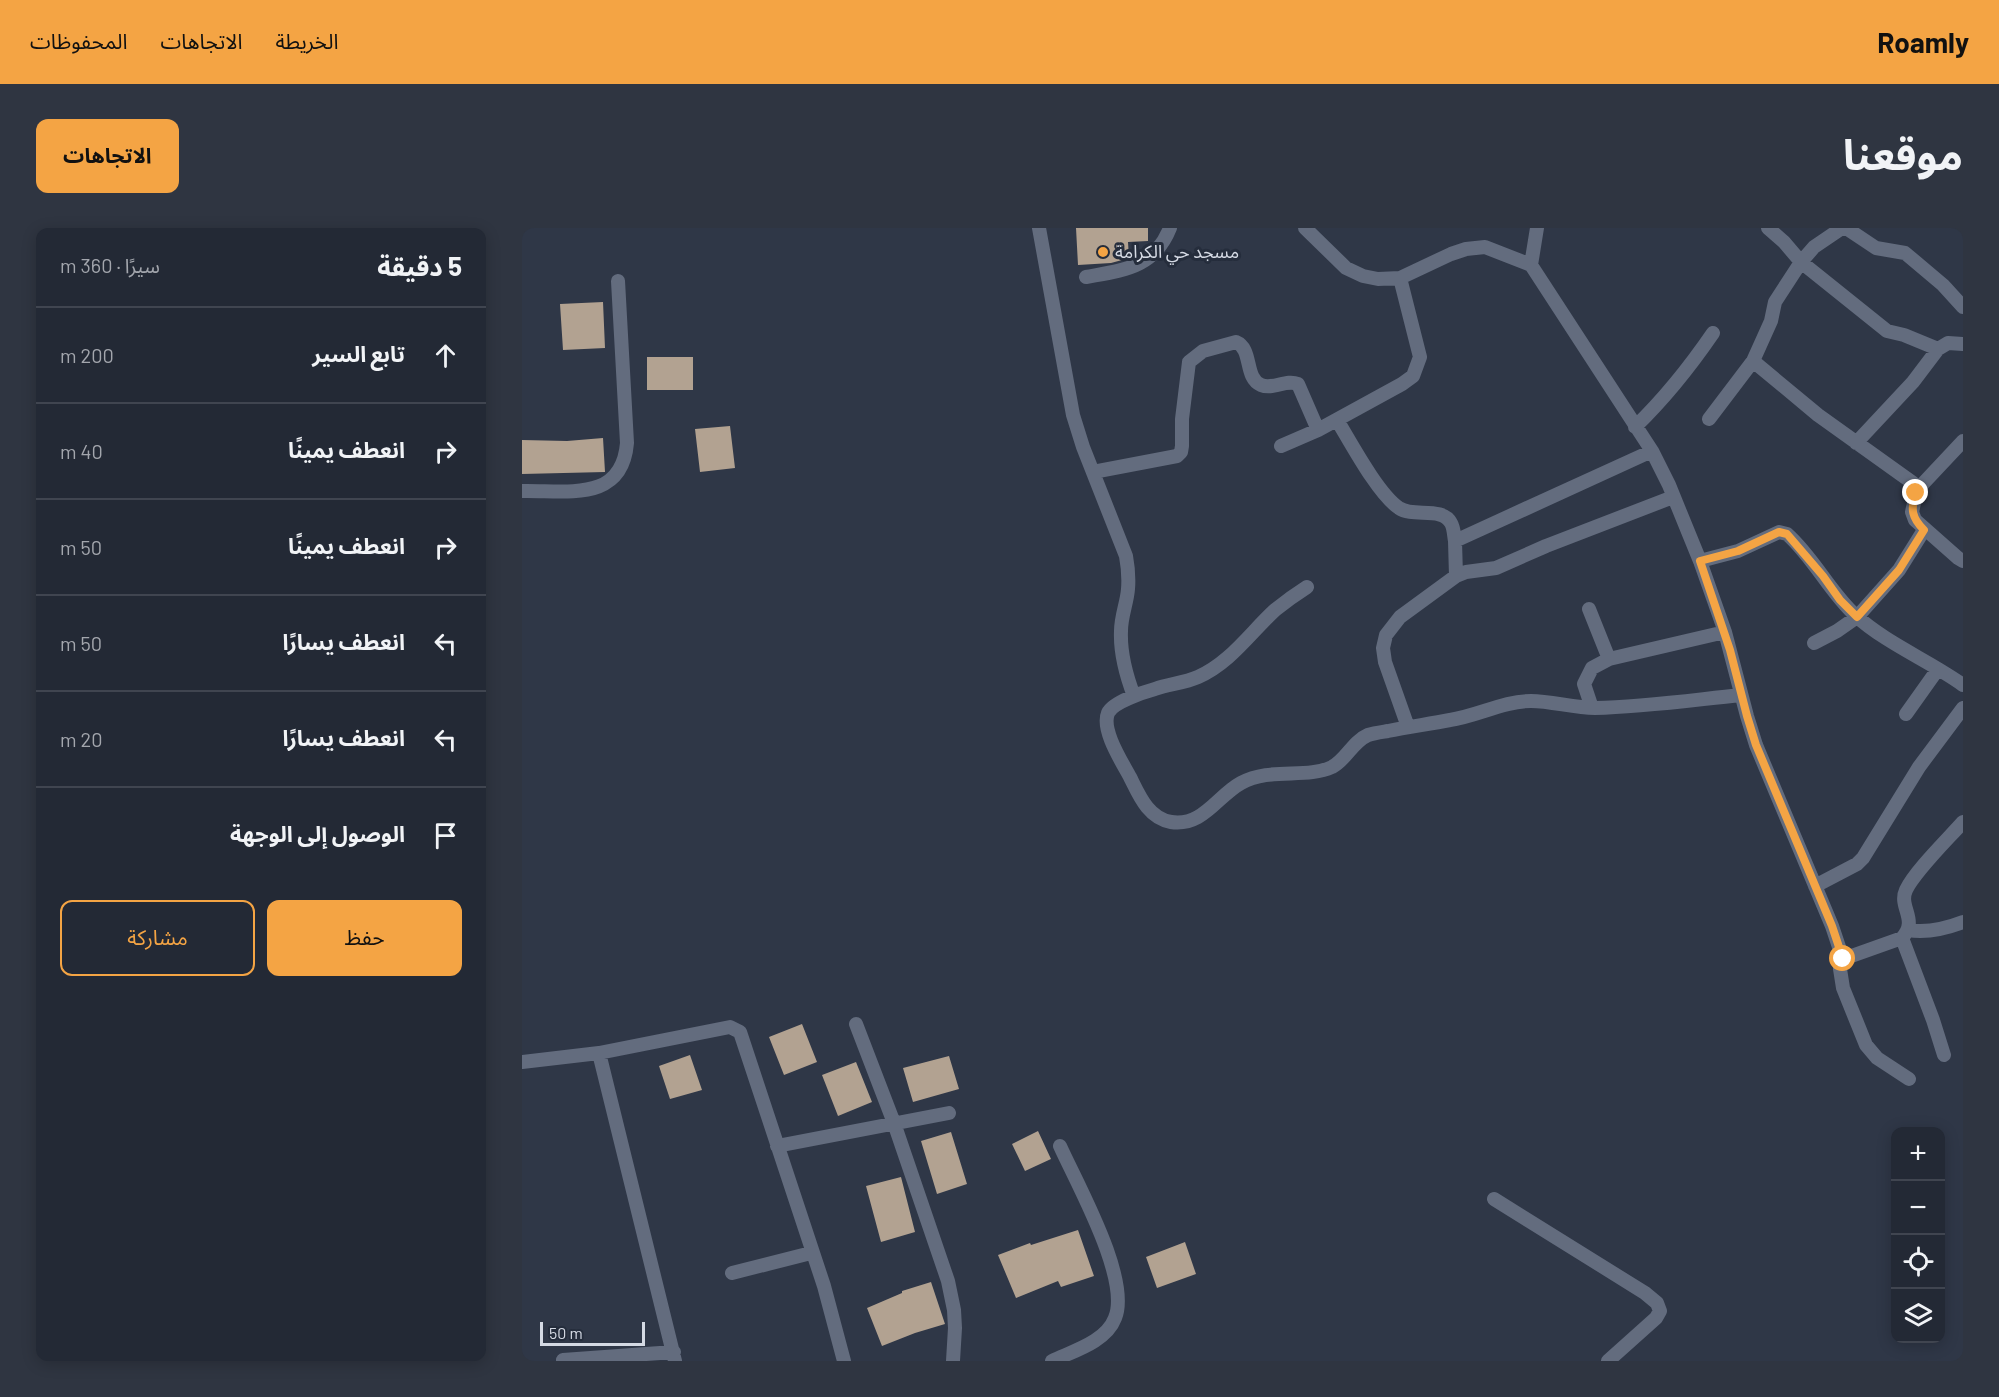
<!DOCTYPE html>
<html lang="ar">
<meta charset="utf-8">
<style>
:root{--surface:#232935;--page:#2f3541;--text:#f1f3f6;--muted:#a3a6ad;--line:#404550;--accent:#f4a444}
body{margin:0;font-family:Barlow,"Noto Sans Arabic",sans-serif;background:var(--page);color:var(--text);direction:rtl}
.controls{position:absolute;right:18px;bottom:18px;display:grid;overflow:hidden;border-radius:12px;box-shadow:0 3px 15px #0003}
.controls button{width:54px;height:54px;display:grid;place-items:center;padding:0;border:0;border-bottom:2px solid var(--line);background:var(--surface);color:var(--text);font:30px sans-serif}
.scale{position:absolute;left:18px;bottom:15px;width:105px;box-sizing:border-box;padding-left:6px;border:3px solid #d5dae4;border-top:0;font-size:16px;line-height:21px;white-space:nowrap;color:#d5dae4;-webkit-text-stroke:4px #252d3c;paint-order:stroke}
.stop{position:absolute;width:18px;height:18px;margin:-14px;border:4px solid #f4a444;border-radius:50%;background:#fff}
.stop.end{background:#f4a444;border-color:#fff;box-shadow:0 2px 6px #0008}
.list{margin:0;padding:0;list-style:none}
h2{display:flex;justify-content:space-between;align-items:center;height:78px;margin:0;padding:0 24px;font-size:26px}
h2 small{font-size:20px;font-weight:400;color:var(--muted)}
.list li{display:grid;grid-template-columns:39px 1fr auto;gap:18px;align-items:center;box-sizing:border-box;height:96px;padding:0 24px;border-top:2px solid var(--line)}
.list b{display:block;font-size:22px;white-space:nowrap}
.list em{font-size:20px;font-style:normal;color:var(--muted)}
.actions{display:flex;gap:12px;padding:18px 24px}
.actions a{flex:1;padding:14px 0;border:2px solid var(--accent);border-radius:12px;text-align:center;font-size:21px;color:var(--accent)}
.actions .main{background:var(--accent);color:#111}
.icon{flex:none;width:33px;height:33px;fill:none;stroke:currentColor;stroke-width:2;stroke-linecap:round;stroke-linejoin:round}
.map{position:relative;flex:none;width:1441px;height:1133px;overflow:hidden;direction:ltr;border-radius:12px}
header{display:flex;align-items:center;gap:36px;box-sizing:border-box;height:84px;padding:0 30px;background:var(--accent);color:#111}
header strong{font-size:28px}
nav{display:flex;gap:33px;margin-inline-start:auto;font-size:21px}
.intro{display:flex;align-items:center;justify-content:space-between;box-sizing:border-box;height:144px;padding:0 36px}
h1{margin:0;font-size:42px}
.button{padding:15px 27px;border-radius:12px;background:var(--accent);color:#111;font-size:21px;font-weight:700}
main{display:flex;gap:36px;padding:0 36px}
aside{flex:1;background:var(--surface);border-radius:12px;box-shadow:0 3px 15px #0003}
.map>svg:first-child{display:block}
</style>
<header>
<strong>Roamly</strong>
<nav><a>الخريطة</a><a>الاتجاهات</a><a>المحفوظات</a></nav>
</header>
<div class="intro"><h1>موقعنا</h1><a class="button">الاتجاهات</a></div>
<main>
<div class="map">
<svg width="1441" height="1133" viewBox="0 0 1441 1133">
<rect width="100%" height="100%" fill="#2f3747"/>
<path fill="#b2a291" d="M554 0H626V13L606 14 607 30 600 32 589 35 556 37Z
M81 74 83 120 41 122 38 76Z
M125 129H171V162H125Z
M208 198 213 240 178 244 173 201Z
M81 210 83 244 0 246V212L45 213Z
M280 796 295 834 262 847 247 809Z
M168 827 180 862 148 871 137 838Z
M427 828 437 861 391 874 381 840Z
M334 834 350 874 316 888 300 847Z
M516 903 529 931 503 943 490 916Z
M429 904 445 956 415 966 399 913Z
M379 949 393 1004 359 1014 344 958Z
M556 1002 572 1048 539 1059 536 1053 494 1070 476 1027 508 1015 509 1017Z
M663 1014 674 1046 635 1060 624 1029Z
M409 1054 423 1096 393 1105 360 1118 345 1080 380 1065V1063Z"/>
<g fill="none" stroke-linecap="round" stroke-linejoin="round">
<path stroke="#636c7e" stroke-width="14" d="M517 0 551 187 561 219 604 328C606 339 607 349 606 361 605 375 599 388 599 403 598 426 604 447 612 468
M783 0 824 40 841 48 856 51 878 50 929 26 944 21 963 19 1009 37 1130 223 1147 257 1178 333 1203 404 1225 488 1234 517 1310 698 1321 731 1318 741 1321 760 1344 817 1355 830 1387 851
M1246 0 1262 14 1279 34 1365 103 1382 107 1416 121
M1324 0 1354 20 1383 25 1421 57 1441 79
M1009 37 1015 0
M564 49C602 42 632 40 648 0
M1231 133 1296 187 1391 255 1395 262 1390 284 1393 292 1436 330 1441 333
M1187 191 1231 133 1249 93 1253 74 1279 34 1292 19 1320 0
M815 192C829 215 856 266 877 280 891 290 920 278 929 295 932 300 932 308 933 313
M1113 199C1144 169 1167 140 1191 105
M1334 215 1391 154 1416 121 1426 115 1441 116
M759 218 796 202 880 156 891 148 898 129 878 50
M571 244 655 228 659 224 660 218V191L667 134 681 123 714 114C731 121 722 150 739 157 751 162 764 151 776 156L796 202
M1395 262 1441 213
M0 263C45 262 100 275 105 215L96 53
M1178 333 1216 323 1257 304 1265 306C1292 330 1307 363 1333 387 1365 416 1406 432 1441 457
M934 348 933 313 1130 223
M785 359C774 366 763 374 753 382 728 405 708 435 676 449 662 455 647 456 633 461 622 464 591 474 586 485 579 502 600 534 608 549 617 567 626 590 649 594 681 599 695 568 719 555 748 539 784 551 810 539 825 531 830 514 846 507 852 505 860 504 866 503 886 499 907 496 928 492 955 488 982 473 1009 473 1030 473 1051 480 1073 480 1122 479 1170 472 1219 467
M1067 381 1087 431
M1292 415 1315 403 1335 389 1377 342 1402 302
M1070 480 1062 456 1070 440 1087 431 1203 404
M1384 486 1416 441
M886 499 863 434 861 420 864 407 878 389 934 348 944 344 974 340 1024 318 1151 269
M1293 658 1335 636 1341 630 1397 539 1441 480
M1386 702C1405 705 1423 701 1441 694
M1380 710 1411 792 1422 827
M1321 731 1380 710C1397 692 1376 679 1384 662 1393 643 1426 611 1441 594
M334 796 372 895 426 1053 432 1082 433 1100 431 1133
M77 825 153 1133
M0 834 77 825 208 799 218 804 220 810 302 1058 322 1133
M255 918 427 885
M972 971 1123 1065 1135 1075 1138 1083 1134 1090 1086 1133
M210 1045 289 1025
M41 1132 152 1124
M530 1133C551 1123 584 1114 593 1090 609 1051 555 956 538 918"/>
</g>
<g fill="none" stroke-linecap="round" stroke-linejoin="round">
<path stroke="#f4a444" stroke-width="8" d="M1321 731 1310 698 1234 517 1225 488 1208 422 1178 333 1216 323 1257 304 1265 306 1301 348 1318 372 1335 389 1377 342 1402 302C1390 290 1388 281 1394 265"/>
</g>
<circle fill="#f4a444" stroke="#252d3c" stroke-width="2" cx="581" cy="24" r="6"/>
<g text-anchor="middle" stroke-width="6" stroke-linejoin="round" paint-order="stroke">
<g font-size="18" fill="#d5dae4" stroke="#252d3c" text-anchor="start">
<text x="593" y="30">مسجد حي الكرامة</text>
</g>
</g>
</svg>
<div class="controls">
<button>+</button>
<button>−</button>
<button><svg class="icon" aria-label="locate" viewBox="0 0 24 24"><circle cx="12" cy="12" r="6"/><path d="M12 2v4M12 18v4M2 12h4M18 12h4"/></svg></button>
<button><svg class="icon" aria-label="layers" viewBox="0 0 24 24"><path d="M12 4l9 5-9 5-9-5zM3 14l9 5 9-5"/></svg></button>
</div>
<div class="scale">50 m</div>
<div class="stop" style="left:1321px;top:731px"></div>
<div class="stop end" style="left:1394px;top:265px"></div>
</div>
<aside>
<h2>5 دقيقة<small>سيرًا · 360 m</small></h2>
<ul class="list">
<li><svg class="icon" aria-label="ahead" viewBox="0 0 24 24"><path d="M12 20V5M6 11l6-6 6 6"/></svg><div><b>تابع السير</b></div><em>200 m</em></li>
<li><svg class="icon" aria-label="right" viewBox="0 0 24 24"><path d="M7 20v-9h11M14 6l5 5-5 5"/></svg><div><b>انعطف يمينًا</b></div><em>40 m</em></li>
<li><svg class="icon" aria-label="right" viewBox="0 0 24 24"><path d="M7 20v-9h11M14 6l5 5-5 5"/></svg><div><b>انعطف يمينًا</b></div><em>50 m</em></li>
<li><svg class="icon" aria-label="left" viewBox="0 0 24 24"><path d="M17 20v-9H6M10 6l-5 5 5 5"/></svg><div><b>انعطف يسارًا</b></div><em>50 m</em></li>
<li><svg class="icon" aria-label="left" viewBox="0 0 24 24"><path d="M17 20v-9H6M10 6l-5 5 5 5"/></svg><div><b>انعطف يسارًا</b></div><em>20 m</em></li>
<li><svg class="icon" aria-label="arrive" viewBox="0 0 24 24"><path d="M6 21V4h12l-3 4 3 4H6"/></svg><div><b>الوصول إلى الوجهة</b></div></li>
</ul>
<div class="actions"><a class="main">حفظ</a><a>مشاركة</a></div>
</aside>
</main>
